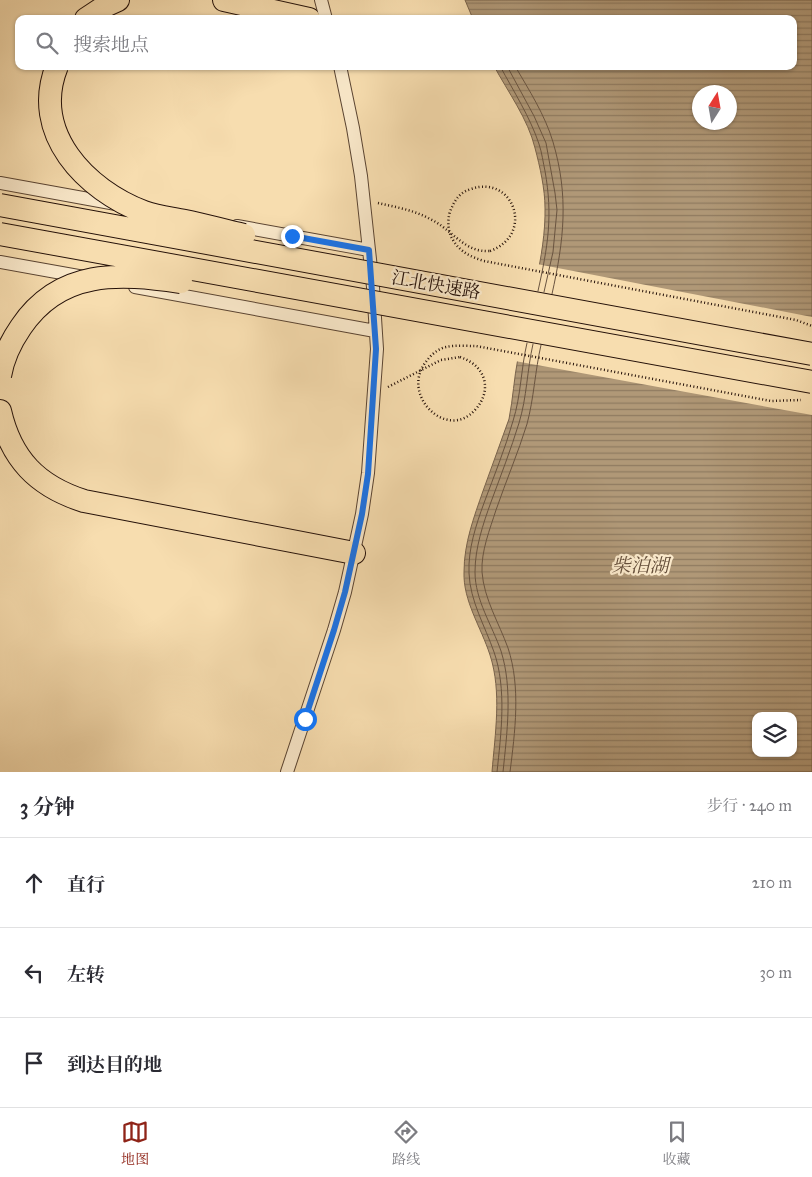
<!DOCTYPE html>
<html lang="zh">
<meta charset="utf-8">
<style>
:root{--surface:#fff;--page:#f7f7f7;--text:#2b2b33;--muted:#7c7c81;--line:#e1e1e2;--accent:#8f2418}
body{margin:0;font-family:"IM FELL Great Primer","Noto Serif SC",serif;background:var(--page);color:var(--text)}
.controls{position:absolute;right:15px;bottom:15px;display:grid;overflow:hidden;border-radius:10px;box-shadow:0 1px 4px #0004}
.controls button{width:45px;height:45px;display:grid;place-items:center;padding:0;border:0;border-bottom:1px solid var(--line);background:var(--surface);color:var(--text);font:25px sans-serif}
.compass{position:absolute;left:692px;top:85px;width:45px;height:45px;border-radius:50%;background:var(--surface);box-shadow:0 1px 4px #0004;rotate:11deg}
.stop{position:absolute;width:15px;height:15px;margin:-11px;border:4px solid #1a73e8;border-radius:50%;background:#fff}
.stop.end{background:#1a73e8;border-color:#fff;box-shadow:0 1px 5px #0008}
.list{margin:0;padding:0;list-style:none}
h2{display:flex;justify-content:space-between;align-items:center;height:65px;margin:0;padding:0 20px;font-size:21px}
h2 small{font-size:16px;font-weight:400;color:var(--muted)}
.list li{display:grid;grid-template-columns:32px 1fr auto;gap:15px;align-items:center;box-sizing:border-box;height:90px;padding:0 20px;border-top:1px solid var(--line)}
.list b{display:block;font-size:19px;white-space:nowrap}
.list em{font-size:16px;font-style:normal;color:var(--muted)}
.icon{flex:none;width:28px;height:28px;fill:none;stroke:currentColor;stroke-width:2;stroke-linecap:round;stroke-linejoin:round}
.map{position:relative;flex:none;width:812px;height:772px;overflow:hidden}
.search{position:absolute;background:var(--surface);box-shadow:0 1px 4px #0004;left:15px;right:15px;top:15px;height:55px;display:flex;align-items:center;gap:12px;box-sizing:border-box;padding:0 18px;border-radius:10px;color:var(--muted);font-size:19px}
.sheet{height:335px;background:var(--surface)}
nav{display:flex;justify-content:space-around;align-items:center;box-sizing:border-box;height:70px;border-top:1px solid var(--line);background:var(--surface);font-size:14px;color:var(--muted)}
nav a{display:grid;justify-items:center;gap:2px}
nav .on{color:var(--accent)}
.map>svg:first-child{display:block}
</style>
<div class="map">
<svg width="812" height="772" viewBox="0 0 812 772">
<defs>
<pattern id="water-rules" width="6" height="5" patternUnits="userSpaceOnUse" patternTransform="scale(1.25)"><rect width="6" height="5" fill="#b09877"/><path d="M0 2.5h6" fill="none" stroke="#8f7b60"/></pattern>
</defs>
<rect width="100%" height="100%" fill="#f7ddaf"/>
<filter id="stains"><feTurbulence type="fractalNoise" baseFrequency=".004" numOctaves="4"/><feColorMatrix values="0 0 0 0 .2 0 0 0 0 .09 0 0 0 0 .02 0 0 0 .5 -.17"/></filter>
<radialGradient id="worn" r=".72"><stop offset=".6" stop-color="#630" stop-opacity="0"/><stop offset="1" stop-color="#630" stop-opacity=".3"/></radialGradient>
<path fill="url(#water-rules)" stroke="#78624b" fill-rule="evenodd" d="M465 0H812V772H492C495 734 502 692 490 655 481 627 463 601 464 572 464 543 474 517 483 491 492 467 500 443 509 419 513 399 514 378 518 358 528 313 546 255 545 208 545 189 540 167 535 148 528 119 508 92 494 66H793V19H473ZM700 92H730V122H700ZM756 716H793V753H756Z"/>
<path fill="#f7ddaf" d="M537 264 812 317V415L515 361Z"/>
<g fill="none" stroke-linecap="round" stroke-linejoin="round">
<path stroke="#6a5440" stroke-width="1" d="M500 66C514 92 530 117 539 144 542 153 543 162 545 171 553 216 548 246 538 291
M507 66 534 116 546 143 555 193 557 210 553 252 544 292
M515 66C529 90 545 115 553 142 569 196 564 240 552 294
M497 772C501 734 507 689 494 652 485 626 470 601 469 573 468 549 476 525 484 503 494 476 505 449 513 421 521 396 521 368 527 343
M503 772C507 733 513 689 501 651 492 625 475 600 475 572 475 548 483 524 491 502 501 475 511 449 519 423 527 397 527 370 533 344
M510 772C515 732 521 687 508 648 499 623 484 599 482 572 481 551 490 529 496 510 506 481 518 453 527 424 534 398 535 371 541 345"/>
<defs>
<path id="street" d="M321 0 326 19
M0 183 116 204
M237 226 369 250
M0 262 84 277
M135 287 375 331
M287 772 334 630 345 592 362 514 368 473 377 349 373 287 361 176 353 128 340 66"/>
<path id="highway" d="M224 0 309 19
M86 19 107 5 118 0
M0 411C11 459 37 486 84 501L354 553"/>
</defs>
<use href="#street" stroke="#5a4432" stroke-width="14"/>
<use href="#highway" stroke="#251109" stroke-width="24"/>
<path stroke="#251109" stroke-width="2.5" stroke-dasharray="1 2.5" stroke-linecap="butt" d="M378 203C395 207 414 210 430 219 452 229 464 253 490 251
M388 387 441 360 460 357"/>
<use href="#street" stroke="#fae9cb" stroke-width="12"/>
<use href="#highway" stroke="#f7ddaf" stroke-width="22"/>
<defs>
<path id="highway-bridge" d="M57 66C30 133 86 190 144 212 158 217 171 218 185 221 205 225 225 231 244 235
M0 205 812 354
M0 234 812 382
M0 376C3 358 10 343 21 327 60 269 119 273 181 282"/>
</defs>
<use href="#highway-bridge" stroke="#251109" stroke-width="24" stroke-linecap="butt"/>
<path stroke="#251109" stroke-width="2.5" stroke-dasharray="1 2.5" stroke-linecap="butt" d="M490 251C535 235 514 174 471 189 461 192 456 198 452 207 447 216 447 231 453 240 460 252 471 257 484 261L796 320 812 326
M460 357C471 361 480 367 484 379 487 391 483 401 475 410 447 441 401 396 425 363 430 356 437 349 446 347 455 345 467 346 476 346L771 401 801 400"/>
<use href="#highway-bridge" stroke="#f7ddaf" stroke-width="22"/>
</g>
<g fill="none" stroke-linecap="round" stroke-linejoin="round">
<path stroke="#1a73e8" stroke-width="6" d="M292 236 369 250 376 349 368 474 362 514 345 592 334 630 305 719"/>
</g>
<g text-anchor="middle" stroke-width="4.5" stroke-linejoin="round" paint-order="stroke">
<g font-size="18" fill="#251109" stroke="#fae9cb">
<text transform="translate(436 285) rotate(10)" y="6">江北快速路</text>
</g>
<g font-size="19" font-style="italic" fill="#644e3a" stroke="#fae9cb">
<text x="640" y="572">柴泊湖</text>
</g>
</g>
<rect width="100%" height="100%" filter="url(#stains)"/>
<rect width="100%" height="100%" fill="url(#worn)"/>
</svg>
<div class="controls">
<button><svg class="icon" aria-label="layers" viewBox="0 0 24 24"><path d="M12 4l9 5-9 5-9-5zM3 14l9 5 9-5"/></svg></button>
</div>
<svg class="compass" viewBox="-18 -18 36 36"><path d="M0-13l5 13h-10z" fill="#e53935"/><path d="M0 13l5-13h-10z" fill="#7c7c81"/></svg>
<div class="stop" style="left:305px;top:719px"></div>
<div class="stop end" style="left:292px;top:236px"></div>
<div class="search"><svg class="icon" aria-label="search" viewBox="0 0 24 24"><circle cx="10" cy="10" r="6"/><path d="M15 15l6 6"/></svg>搜索地点</div>
</div>
<section class="sheet">
<h2>3 分钟<small>步行 · 240 m</small></h2>
<ul class="list">
<li><svg class="icon" aria-label="ahead" viewBox="0 0 24 24"><path d="M12 20V5M6 11l6-6 6 6"/></svg><div><b>直行</b></div><em>210 m</em></li>
<li><svg class="icon" aria-label="left" viewBox="0 0 24 24"><path d="M17 20v-9H6M10 6l-5 5 5 5"/></svg><div><b>左转</b></div><em>30 m</em></li>
<li><svg class="icon" aria-label="arrive" viewBox="0 0 24 24"><path d="M6 21V4h12l-3 4 3 4H6"/></svg><div><b>到达目的地</b></div></li>
</ul>
</section>
<nav>
<a class="on"><svg class="icon" aria-label="map" viewBox="0 0 24 24"><path d="M3 6l6-2 6 2 6-2v14l-6 2-6-2-6 2zM9 4v14M15 6v14"/></svg>地图</a>
<a><svg class="icon" aria-label="directions" viewBox="0 0 24 24"><path d="M12 3l9 9-9 9-9-9zM9 14v-3h6M13 9l2 2-2 2"/></svg>路线</a>
<a><svg class="icon" aria-label="saved" viewBox="0 0 24 24"><path d="M7 4h10v16l-5-4-5 4z"/></svg>收藏</a>
</nav>
